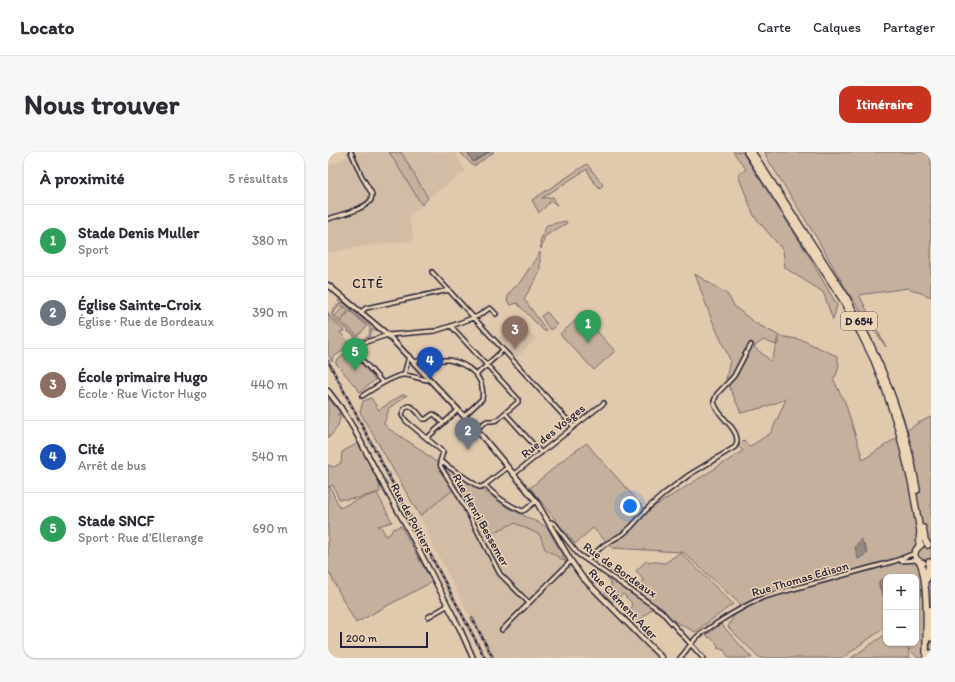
<!DOCTYPE html>
<html lang="fr">
<meta charset="utf-8">
<style>
:root{--surface:#fff;--page:#f7f7f7;--text:#2b2b33;--muted:#7c7c81;--line:#e1e1e2;--accent:#c8321e}
body{margin:0;font-family:Itim,sans-serif;background:var(--page);color:var(--text)}
.controls{position:absolute;right:12px;bottom:12px;display:grid;overflow:hidden;border-radius:8px;box-shadow:0 1px 3px #0004}
.controls button{width:36px;height:36px;display:grid;place-items:center;padding:0;border:0;border-bottom:1px solid var(--line);background:var(--surface);color:var(--text);font:20px sans-serif}
.scale{position:absolute;left:12px;bottom:10px;width:88px;box-sizing:border-box;padding-left:4px;border:2px solid #22223b;border-top:0;font-size:11px;line-height:14px;white-space:nowrap;color:#22223b;-webkit-text-stroke:3px #edd4b5;paint-order:stroke}
.you{position:absolute;left:302px;top:354px;width:14px;height:14px;margin:-10px;border:3px solid #fff;border-radius:50%;background:#1a73e8;box-shadow:0 0 0 6px #1a73e833}
.badge{display:grid;place-items:center;width:26px;height:26px;border-radius:50%;background:var(--accent);color:#fff;font-size:13px;font-weight:700}
.pin{position:absolute;translate:-50% -33px;filter:drop-shadow(0 1px 2px #0008)}
.pin::after{content:'';position:absolute;top:21px;width:14px;height:12px;background:inherit;clip-path:polygon(0 0,100% 0,50% 100%)}
.list{margin:0;padding:0;list-style:none}
h2{display:flex;justify-content:space-between;align-items:center;height:52px;margin:0;padding:0 16px;font-size:17px}
h2 small{font-size:13px;font-weight:400;color:var(--muted)}
.list li{display:grid;grid-template-columns:26px 1fr auto;gap:12px;align-items:center;box-sizing:border-box;height:72px;padding:0 16px;border-top:1px solid var(--line)}
.list b{display:block;font-size:15px;white-space:nowrap}
.list p{margin:0;font-size:13px;white-space:nowrap;color:var(--muted)}
.list em{font-size:13px;font-style:normal;color:var(--muted)}
.map{position:relative;flex:none;width:603px;height:506px;overflow:hidden;border-radius:12px}
header{display:flex;align-items:center;gap:24px;box-sizing:border-box;height:56px;padding:0 20px;background:var(--surface);border-bottom:1px solid var(--line)}
header strong{font-size:19px}
nav{display:flex;gap:22px;margin-inline-start:auto;font-size:14px}
.intro{display:flex;align-items:center;justify-content:space-between;box-sizing:border-box;height:96px;padding:0 24px}
h1{margin:0;font-size:28px}
.button{padding:10px 18px;border-radius:12px;background:var(--accent);color:#fff;font-size:14px;font-weight:700}
main{display:flex;gap:24px;padding:0 24px}
aside{flex:1;background:var(--surface);border-radius:12px;box-shadow:0 1px 3px #0004}
.map>svg:first-child{display:block}
</style>
<header>
<strong>Locato</strong>
<nav><a>Carte</a><a>Calques</a><a>Partager</a></nav>
</header>
<div class="intro"><h1>Nous trouver</h1><a class="button">Itinéraire</a></div>
<main>
<aside>
<h2>À proximité<small>5 résultats</small></h2>
<ul class="list">
<li><span class="badge" style="background:#2e9e5b">1</span><div><b>Stade Denis Muller</b><p>Sport</p></div><em>380 m</em></li>
<li><span class="badge" style="background:#6b7280">2</span><div><b>Église Sainte-Croix</b><p>Église · Rue de Bordeaux</p></div><em>390 m</em></li>
<li><span class="badge" style="background:#8d6e63">3</span><div><b>École primaire Hugo</b><p>École · Rue Victor Hugo</p></div><em>440 m</em></li>
<li><span class="badge" style="background:#1a4fb4">4</span><div><b>Cité</b><p>Arrêt de bus</p></div><em>540 m</em></li>
<li><span class="badge" style="background:#2e9e5b">5</span><div><b>Stade SNCF</b><p>Sport · Rue d'Ellerange</p></div><em>690 m</em></li>
</ul>
</aside>
<div class="map">
<svg width="603" height="506" viewBox="0 0 603 506">
<rect width="100%" height="100%" fill="#e1c9ae"/>
<filter id="ink" filterUnits="userSpaceOnUse"><feTurbulence type="fractalNoise" baseFrequency=".025" numOctaves="2"/><feDisplacementMap in="SourceGraphic" scale="8" xChannelSelector="R" yChannelSelector="G"/><feConvolveMatrix kernelMatrix="1 2 1 2 8 2 1 2 1" color-interpolation-filters="sRGB"/></filter>
<g filter="url(#ink)">
<path fill="#d2bca5" d="M18 0H61L94 53 81 64 86 88 18 97 0 101V15L20 4Z
M73 0H126L138 19 100 46Z
M190 167 208 187 187 207 168 187Z
M131 332 161 382 187 371 212 383 217 397 238 410 286 461 332 506H163L108 399 92 364Z"/>
<path fill="#c5b09d" stroke="#74696c" fill-rule="evenodd" d="M61 0H73L100 46 94 53Z
M132 0H139L146 10 162 0H166L148 13H144Z
M405 0H414L476 96 509 153 505 168 495 140 457 116 455 98 426 64 410 23 418 17Z
M437 0H603V145L580 136 531 143 558 195 519 139 490 88 439 6Z
M259 12 275 33 272 36 264 28 259 17 214 46 225 45 229 53 223 49 211 61 204 48Z
M238 69 239 71 217 84 213 97 212 89 219 73Z
M212 100V120L196 147 219 179H216L189 151 183 153 179 149 181 141 193 129Z
M367 122 399 142 407 155 427 171 450 183 448 193 435 188 426 195 443 209 452 184 474 188 509 204 511 213 508 224 505 226 515 247 517 250 535 308 590 271 603 265V506H590L580 496 582 506H523L558 482V491H588V425H558V475L529 495 515 506H432L400 475 412 452 355 400 353 401 405 452 367 480 324 457 306 474 297 464 304 456 303 450 295 442 284 450 276 442 284 434 279 424 284 419 310 434 316 429 308 419 318 409 337 411 353 400 284 396 265 376 247 392 202 336 240 304 259 291 265 299 319 359 415 299 410 294 416 288 421 295 443 281 458 247 437 255 413 261 398 227 402 208 383 166Z
M11 147 49 178 48 179 44 177C44 186 37 192 29 187L5 167C2 160 5 154 13 152L10 149ZM12 154 18 155 41 174 42 177 41 184 34 187 30 186 7 166 6 164 7 158Z
M15 155 20 159 13 169 7 164Z
M22 159 39 174 30 184 13 169Z
M0 160 3 167 16 179 12 180 21 191 12 201 5 205 4 210 0 202Z
M219 160 229 173 222 178 213 164Z
M254 163 287 199 266 218 232 182Z
M22 198 47 228 32 240 7 210Z
M74 243H79L61 256 56 272 61 277 89 295 108 310 142 329 179 355 219 375 238 410 217 397 212 383 187 371 161 382 131 333 92 364 32 260 35 249 43 246 51 258Z
M0 246 12 260 9 263 12 262C13 270 7 281 0 286Z
M139 275 142 279 145 285 142 287 134 279Z
M32 290 50 324 52 340C38 344 25 348 11 347L5 333 0 335V313L6 315 13 311 14 300Z
M2 335 12 356 26 349 49 341 64 370 50 374 53 375 58 384 62 382 65 377 73 374 104 430 53 457 28 471 15 448 0 418V336Z
M393 472 424 506H401L396 498 389 496 391 494 382 485 381 486 378 483Z"/>
<path fill="#988a81" stroke="#696065" d="M139 0H161L145 10Z
M533 387 540 401 530 407 527 395Z
M555 427H558V447C554 442 550 435 551 429Z"/>
<g fill="none" stroke-linecap="round" stroke-linejoin="round">
<defs>
<path id="minor" d="M0 67C11 63 36 58 43 48 43 47 44 43 44 42L33 23 23 0
M104 120 245 274
M33 160 38 156 121 138
M123 174 190 247V250L169 268 164 269H159L148 277
M86 210C94 207 100 207 108 208 112 208 117 208 121 208 140 212 158 225 154 247L136 264
M76 223 81 204
M148 223 175 198
M55 231 27 200 26 196 28 193 60 183 107 179 123 174 150 164 162 156 168 162
M34 244C43 238 67 222 77 223 86 224 94 228 102 228
M177 261 213 301
M115 271 107 263 105 262 98 267H95C89 260 79 244 74 263L78 269 115 300 112 310 113 315 130 342 172 422 201 451
M99 286 130 258
M112 309 151 335H153L157 333C167 344 180 353 194 359L197 358 208 349
M186 322 276 251
M157 333 180 315
M220 370H223L227 372 238 387 250 402 270 416 333 459 375 506
M259 408 276 393 295 382 303 375 321 355 337 341 361 323 407 295C417 279 387 264 386 249L389 242 406 224 418 201 423 193
M573 409 589 408
M100 465 119 454
M174 478 243 409
M352 506C359 499 363 490 370 484 392 468 411 456 436 445L567 409 587 401"/>
<path id="tertiary" d="M0 133 60 183 148 277 208 349 243 409 254 425 334 506
M0 239 13 256 26 277 55 332 77 371 132 477 145 506"/>
<path id="trunk" d="M419 0 513 145 532 180 546 208 557 236 570 276 584 333 592 379 591 394
M424 0 517 143C551 204 578 269 589 338
M595 376 597 388 600 393
M593 393C584 399 585 408 595 411
M592 410C597 421 597 435 598 447 599 467 598 486 598 506
M599 427 601 410
M602 458 603 486
M603 506V501"/>
</defs>
<use href="#minor" stroke="#22223b" stroke-width="6"/>
<use href="#tertiary" stroke="#22223b" stroke-width="7"/>
<use href="#trunk" stroke="#22223b" stroke-width="8"/>
<use href="#minor" stroke="#edd4b5" stroke-width="3"/>
<use href="#tertiary" stroke="#edd4b5" stroke-width="4"/>
<use href="#trunk" stroke="#edd4b5" stroke-width="5.5"/>
<defs>
<path id="rail" d="M0 209 157 506
M144 466 165 506"/>
</defs>
<use href="#rail" stroke="#22223b" stroke-width="2.5"/>
<use href="#rail" stroke="#edd4b5" stroke-width="1" stroke-dasharray="3" stroke-linecap="butt"/>
</g>
</g>
<g text-anchor="middle" stroke-width="3" stroke-linejoin="round" paint-order="stroke">
<rect fill="#edd4b5" stroke="#5f5760" stroke-width="1" x="513" y="160" width="36" height="18" rx="3"/>
<g font-size="11" font-weight="bold" fill="#22223b">
<text x="531" y="173">D 654</text>
</g>
<g font-size="12" fill="#22223b" stroke="#edd4b5">
<text transform="translate(225 279) rotate(-39)" y="4">Rue des Vosges</text>
<text transform="translate(84 366) rotate(62)" y="4">Rue de Poitiers</text>
<text transform="translate(153 368) rotate(61)" y="4">Rue Henri Bessemer</text>
<text transform="translate(292 418) rotate(35)" y="4">Rue de Bordeaux</text>
<text transform="translate(472 427) rotate(-16)" y="4">Rue Thomas Edison</text>
<text transform="translate(295 452) rotate(46)" y="4">Rue Clément Ader</text>
</g>
<g font-size="13" letter-spacing="1" fill="#22223b" stroke="#edd4b5">
<text x="40" y="136">CITÉ</text>
</g>
</g>
</svg>
<div class="controls">
<button>+</button>
<button>−</button>
</div>
<div class="scale">200 m</div>
<div class="you"></div>
<div class="pin badge" style="left:260px;top:191px;background:#2e9e5b">1</div>
<div class="pin badge" style="left:140px;top:298px;background:#6b7280">2</div>
<div class="pin badge" style="left:187px;top:197px;background:#8d6e63">3</div>
<div class="pin badge" style="left:102px;top:228px;background:#1a4fb4">4</div>
<div class="pin badge" style="left:27px;top:219px;background:#2e9e5b">5</div>
</div>
</main>
